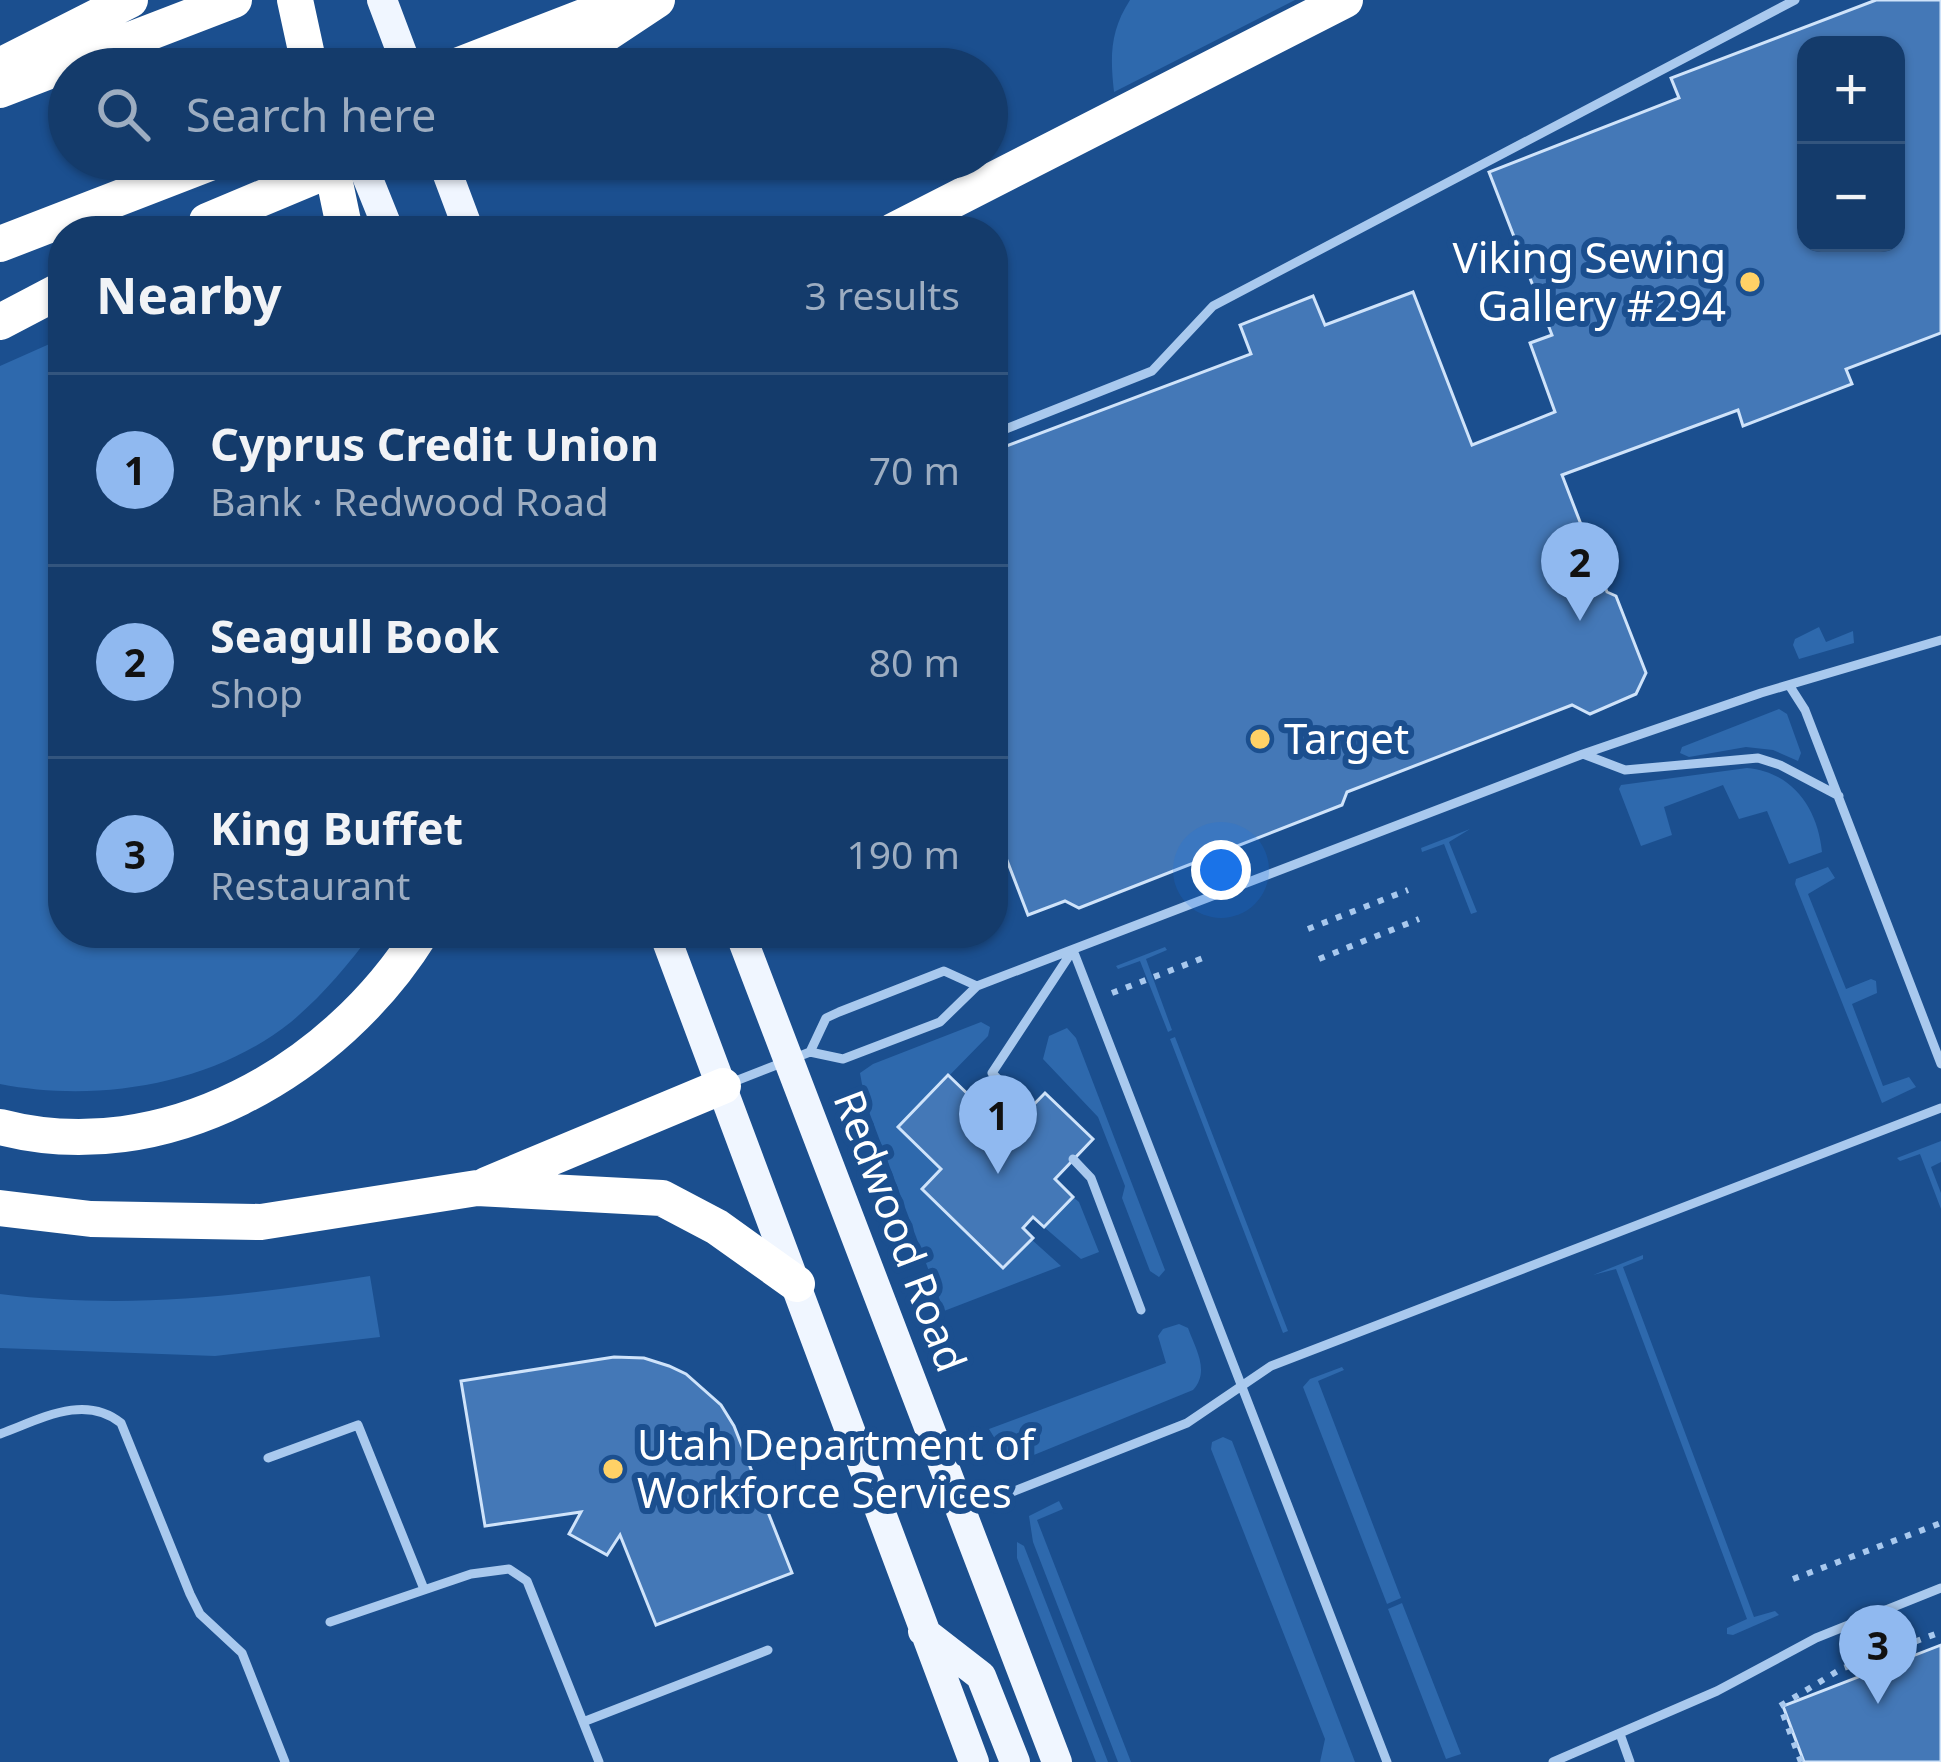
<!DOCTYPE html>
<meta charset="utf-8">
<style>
:root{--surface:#143b6b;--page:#1d4271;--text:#f1f3f6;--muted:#9dadc1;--line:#33557e;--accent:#90b9f0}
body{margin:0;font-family:"Noto Sans",sans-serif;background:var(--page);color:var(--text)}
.controls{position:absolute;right:36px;top:36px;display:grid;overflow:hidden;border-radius:24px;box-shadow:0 3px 9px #0004}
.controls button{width:108px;height:108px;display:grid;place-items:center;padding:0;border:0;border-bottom:3px solid var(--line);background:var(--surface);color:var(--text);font:60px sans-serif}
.you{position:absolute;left:1221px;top:870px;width:42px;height:42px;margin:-30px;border:9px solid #fff;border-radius:50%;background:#1a73e8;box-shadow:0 0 0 18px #1a73e833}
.badge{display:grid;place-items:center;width:78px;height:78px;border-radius:50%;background:var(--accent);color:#111;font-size:39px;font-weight:700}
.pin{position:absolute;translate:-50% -99px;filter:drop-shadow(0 3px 6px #0008)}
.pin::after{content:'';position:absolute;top:63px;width:42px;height:36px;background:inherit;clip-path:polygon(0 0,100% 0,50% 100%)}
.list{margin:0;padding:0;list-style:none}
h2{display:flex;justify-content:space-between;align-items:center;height:156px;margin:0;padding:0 48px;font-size:51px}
h2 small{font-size:39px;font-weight:400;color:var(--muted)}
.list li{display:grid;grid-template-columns:78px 1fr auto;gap:36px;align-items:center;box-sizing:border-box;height:192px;padding:0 48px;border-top:3px solid var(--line)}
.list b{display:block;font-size:45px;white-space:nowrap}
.list p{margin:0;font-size:39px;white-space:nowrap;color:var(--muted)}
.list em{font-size:39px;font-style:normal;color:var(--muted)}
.icon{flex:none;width:66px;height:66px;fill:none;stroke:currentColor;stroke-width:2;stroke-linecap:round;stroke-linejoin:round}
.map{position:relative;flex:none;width:1941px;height:1762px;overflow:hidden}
.search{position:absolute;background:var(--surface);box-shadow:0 3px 9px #0004;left:48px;top:48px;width:960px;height:132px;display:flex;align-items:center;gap:30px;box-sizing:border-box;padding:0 42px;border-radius:66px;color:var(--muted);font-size:45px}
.panel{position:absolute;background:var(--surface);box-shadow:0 3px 9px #0004;left:48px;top:216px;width:960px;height:732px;border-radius:48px}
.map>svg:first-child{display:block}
</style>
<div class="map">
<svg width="1941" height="1762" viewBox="0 0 1941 1762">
<rect width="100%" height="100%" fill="#1b4f8f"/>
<path fill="#2e69ad" d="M1130 0H1295L1114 92C1110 56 1110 31 1130 0Z
M63 338V933H372C348 965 322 996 291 1022 212 1085 97 1103 0 1084V366Z
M1819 627 1826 642 1853 631 1854 643 1799 659 1793 645 1795 639Z
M1779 709 1787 714 1801 753 1798 761 1773 750 1746 747 1689 757 1680 753 1682 747Z
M1747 768C1793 772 1818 809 1822 852L1789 864 1767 811 1739 819 1723 785 1664 807 1672 835 1641 846 1619 789 1621 785Z
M1470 829 1449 842 1477 912 1471 914 1444 844 1422 852 1421 848Z
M1828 867 1835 878 1808 894 1846 989 1871 979 1876 981 1877 993 1852 1004 1883 1086 1909 1077 1916 1087 1882 1103 1795 884 1796 879Z
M1165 947 1167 950 1146 959 1172 1030 1168 1032 1140 961 1118 969 1116 966Z
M981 1022 990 1027 988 1036 898 1128 941 1169 922 1190 1003 1267 1031 1239 1061 1266 944 1311 865 1101 860 1073 873 1064Z
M1067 1028 1076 1038 1165 1270 1159 1277 1150 1271 1122 1198 1125 1186 1098 1117 1043 1059 1049 1036Z
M1175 1037 1288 1331 1283 1333 1170 1039Z
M1941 1141V1162L1931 1167 1941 1193V1209L1920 1154 1900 1161 1897 1158Z
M1073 1197 1079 1202 1099 1252 1081 1259 1044 1227Z
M1643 1255V1259L1623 1267 1754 1617 1775 1611 1779 1615 1733 1635 1727 1634V1628L1747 1619 1616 1269 1593 1275Z
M370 1276 380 1337 215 1356 0 1348V1294C129 1310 243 1296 370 1276Z
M1179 1324 1188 1328C1196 1350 1210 1371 1193 1390L1024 1459 1008 1460 989 1429 1166 1363 1158 1336 1163 1329Z
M1342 1367 1344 1370 1318 1381 1401 1598 1387 1604 1303 1387 1310 1379Z
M1223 1437 1232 1441 1355 1762H1320L1325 1739 1211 1449 1212 1442Z
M1059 1501 1063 1509 1037 1520 1131 1762H1118L1033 1542 1029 1516Z
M1017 1542 1024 1546 1108 1762H1096L1017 1558Z
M1402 1603 1461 1754 1446 1759 1388 1609Z"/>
<path fill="#4478b7" stroke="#cfe3fa" stroke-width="3" fill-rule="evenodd" d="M1876 0H1941V333L1846 369 1852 384 1743 426 1738 410 1562 475 1607 592 1616 596 1646 673 1636 694 1590 714 1572 705 1347 792 1342 805 1117 893 1079 908 1065 901 1028 915 993 824V451L1251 354 1240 325 1313 296 1325 325 1413 292 1472 445 1555 412 1530 343 1552 335 1489 172 1679 98 1671 78ZM1806 45H1896V243H1806Z
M948 1075 1007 1132 1045 1093 1093 1139 1055 1179 1073 1197 1044 1227 1033 1217 1023 1228 1033 1238 1003 1268 922 1189 941 1169 898 1127Z
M614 1357 644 1358 669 1366 686 1374 721 1405 734 1426 792 1573 656 1625 620 1535 607 1555 569 1534 581 1512 485 1526 461 1381Z
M1941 1645V1762H1804L1783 1706Z"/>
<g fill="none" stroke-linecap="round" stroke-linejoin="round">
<path stroke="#a9c9ee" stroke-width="6" stroke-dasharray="6 9" stroke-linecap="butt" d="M1308 929 1408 890
M1319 959 1419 919
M1112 993 1203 958
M1793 1579 1941 1523
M1801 1762 1780 1706 1841 1669 1941 1632"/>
<path stroke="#a9c9ee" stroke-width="9" d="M993 434 1152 371 1213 306 1795 0
M1789 685 1805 710 1941 1064
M1583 754 1625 770 1758 758 1780 765 1839 796
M1073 950 1387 1762
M810 1052 826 1018 839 1012 944 971 977 986
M733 1082 810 1052 843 1059 940 1022 977 986 1583 754 1761 693 1941 640
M1028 1110 992 1073 1073 950
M1073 1159 1091 1178 1141 1310
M0 1434C39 1420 84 1393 121 1423L190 1594 200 1614 242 1653 285 1762
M268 1458 358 1425 424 1589
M969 1509 1187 1423 1271 1366 1941 1108
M330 1622 471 1574 509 1569 527 1581 599 1762
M583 1722 768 1650
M1620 1734 1630 1762
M1553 1762 1717 1691 1816 1638 1941 1588"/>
<path stroke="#f0f6ff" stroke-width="30" d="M382 0 408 69
M360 159 389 231
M442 159 469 231
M664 933 974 1762
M740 933 1057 1762
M923 1631 981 1676 1015 1762"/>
<path stroke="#fff" stroke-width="36" d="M295 0 310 69
M0 66 130 0
M449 69 627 0
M553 69 657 0
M0 90 234 0
M330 159 345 231
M893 231 1345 0
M0 244 220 159
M0 322 63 289
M0 1127C164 1170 336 1070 421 933
M486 1185 723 1086
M0 1208 91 1219 261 1222 477 1188 662 1198 717 1227 797 1284"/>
<path stroke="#fff" stroke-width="36" d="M207 221 356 159"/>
</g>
<g fill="#ffd166" stroke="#1b4f8f" stroke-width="4.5">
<circle cx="1750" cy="282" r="12"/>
<circle cx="1260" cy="739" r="12"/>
<circle cx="613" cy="1469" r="12"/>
</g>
<g text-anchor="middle" stroke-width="12" stroke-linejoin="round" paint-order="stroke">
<g font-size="42" fill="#fff" stroke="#1b4f8f" text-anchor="start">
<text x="1726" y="273" text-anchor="end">Viking Sewing<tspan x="1726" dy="48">Gallery #294</tspan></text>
<text x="1284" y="754">Target</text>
<text x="637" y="1460">Utah Department of<tspan x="637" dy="48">Workforce Services</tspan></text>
</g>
<g font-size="42" fill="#fff" stroke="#1b4f8f">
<text transform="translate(900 1231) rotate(69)" y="15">Redwood Road</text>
</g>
</g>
</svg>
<div class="controls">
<button>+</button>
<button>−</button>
</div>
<div class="you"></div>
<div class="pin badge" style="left:998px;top:1174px">1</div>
<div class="pin badge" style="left:1580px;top:621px">2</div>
<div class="pin badge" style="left:1878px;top:1704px">3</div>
<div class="search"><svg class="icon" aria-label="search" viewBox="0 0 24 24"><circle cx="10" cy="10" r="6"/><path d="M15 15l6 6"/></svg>Search here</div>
<section class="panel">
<h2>Nearby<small>3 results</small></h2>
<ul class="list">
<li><span class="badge">1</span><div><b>Cyprus Credit Union</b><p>Bank · Redwood Road</p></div><em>70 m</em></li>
<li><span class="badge">2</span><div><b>Seagull Book</b><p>Shop</p></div><em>80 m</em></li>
<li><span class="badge">3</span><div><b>King Buffet</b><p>Restaurant</p></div><em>190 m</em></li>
</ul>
</section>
</div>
